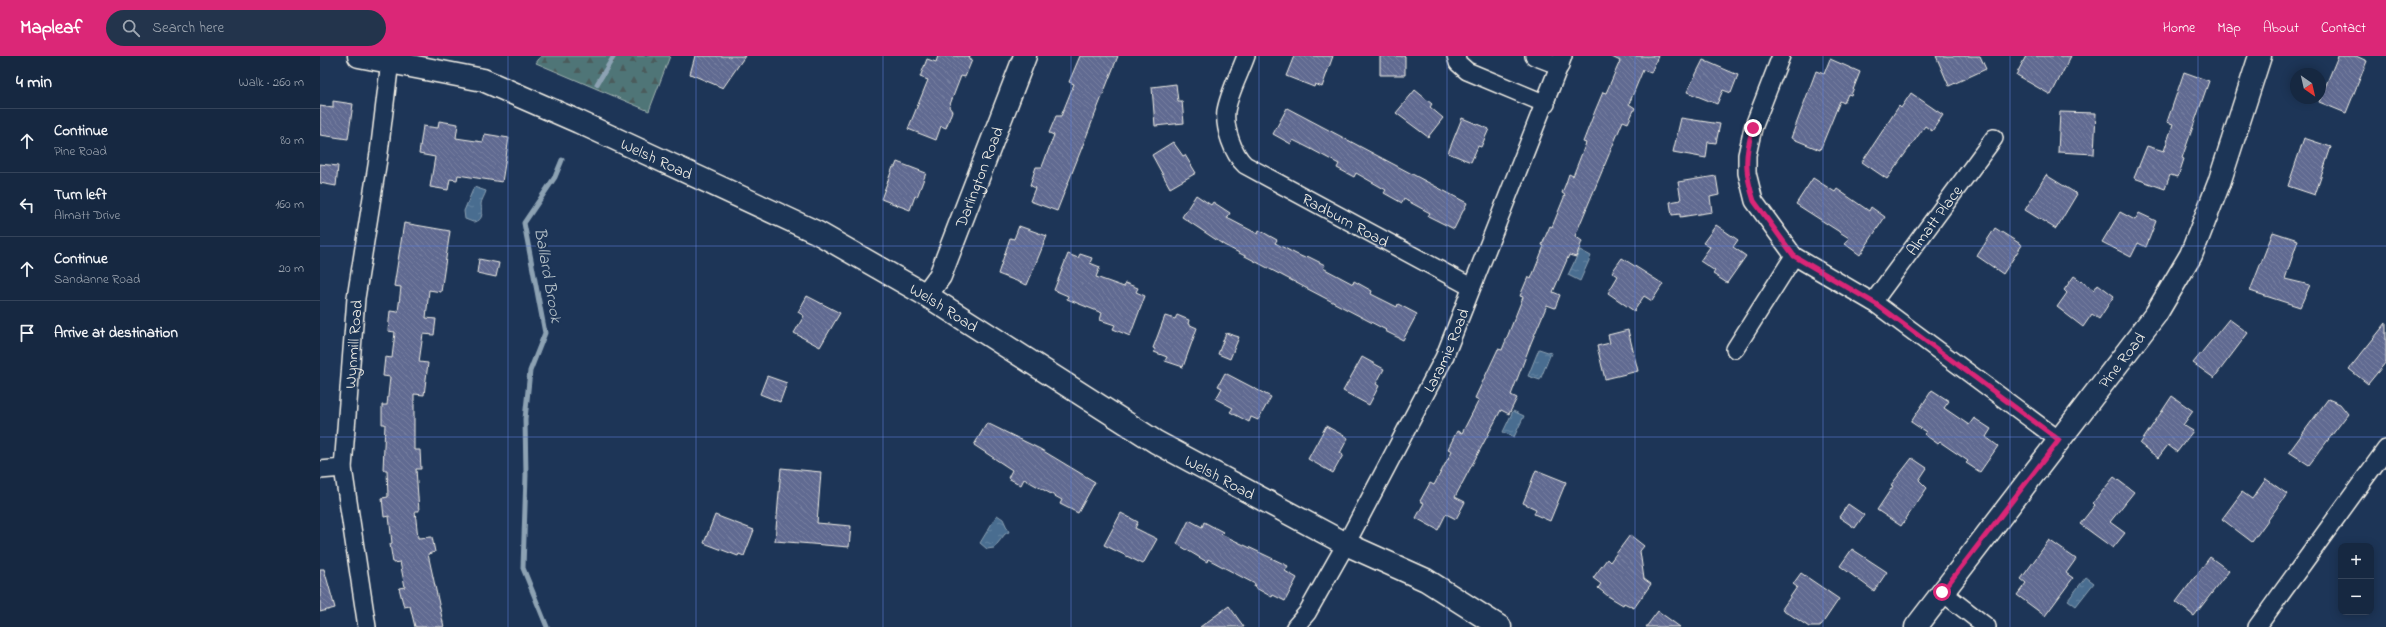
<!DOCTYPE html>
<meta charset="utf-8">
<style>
:root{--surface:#162841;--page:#23344c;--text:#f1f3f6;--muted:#9ea6b1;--line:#35445a;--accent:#db2777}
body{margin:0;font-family:"Indie Flower",sans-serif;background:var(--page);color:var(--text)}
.controls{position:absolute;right:12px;bottom:12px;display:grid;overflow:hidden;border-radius:8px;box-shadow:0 2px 10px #0003}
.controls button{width:36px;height:36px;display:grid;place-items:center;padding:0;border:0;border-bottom:1px solid var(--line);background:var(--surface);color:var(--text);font:20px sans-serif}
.compass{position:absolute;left:1970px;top:12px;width:36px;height:36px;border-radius:50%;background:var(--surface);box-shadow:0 2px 10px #0003;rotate:146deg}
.stop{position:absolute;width:12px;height:12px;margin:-9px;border:3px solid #db2777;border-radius:50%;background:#fff}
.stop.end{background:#db2777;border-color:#fff;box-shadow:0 1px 4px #0008}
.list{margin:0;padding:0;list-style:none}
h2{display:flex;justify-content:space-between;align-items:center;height:52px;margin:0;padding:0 16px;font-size:17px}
h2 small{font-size:13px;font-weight:400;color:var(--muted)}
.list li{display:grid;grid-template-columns:26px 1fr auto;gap:12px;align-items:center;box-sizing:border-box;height:64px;padding:0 16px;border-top:1px solid var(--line)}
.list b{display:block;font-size:15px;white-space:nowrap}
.list p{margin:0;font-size:13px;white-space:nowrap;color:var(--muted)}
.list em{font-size:13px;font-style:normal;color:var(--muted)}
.icon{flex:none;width:22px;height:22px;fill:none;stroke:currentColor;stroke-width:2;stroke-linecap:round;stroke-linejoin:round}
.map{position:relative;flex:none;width:2066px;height:571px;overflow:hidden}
header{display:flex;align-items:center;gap:24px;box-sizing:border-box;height:56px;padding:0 20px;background:var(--accent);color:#fff}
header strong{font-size:19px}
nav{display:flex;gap:22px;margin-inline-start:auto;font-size:14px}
.search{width:280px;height:36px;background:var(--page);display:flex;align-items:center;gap:10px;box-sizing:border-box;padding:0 14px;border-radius:22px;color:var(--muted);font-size:15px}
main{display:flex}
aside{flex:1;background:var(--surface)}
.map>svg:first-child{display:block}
</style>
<header>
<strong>Mapleaf</strong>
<div class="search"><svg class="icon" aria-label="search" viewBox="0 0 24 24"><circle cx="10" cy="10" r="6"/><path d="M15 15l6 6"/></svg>Search here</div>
<nav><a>Home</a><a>Map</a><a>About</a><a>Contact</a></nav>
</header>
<main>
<aside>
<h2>4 min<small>Walk · 260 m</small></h2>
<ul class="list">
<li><svg class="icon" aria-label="ahead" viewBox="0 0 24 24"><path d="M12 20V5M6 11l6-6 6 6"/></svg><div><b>Continue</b><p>Pine Road</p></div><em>80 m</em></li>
<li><svg class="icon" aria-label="left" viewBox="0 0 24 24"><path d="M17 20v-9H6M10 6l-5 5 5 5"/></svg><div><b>Turn left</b><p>Almatt Drive</p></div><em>160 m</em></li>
<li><svg class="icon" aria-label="ahead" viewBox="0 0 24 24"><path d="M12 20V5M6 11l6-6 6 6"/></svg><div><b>Continue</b><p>Sandanne Road</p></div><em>20 m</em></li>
<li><svg class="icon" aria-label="arrive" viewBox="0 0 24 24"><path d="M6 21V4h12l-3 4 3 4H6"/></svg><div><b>Arrive at destination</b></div></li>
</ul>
</aside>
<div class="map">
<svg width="2066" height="571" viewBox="0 0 2066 571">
<defs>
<pattern id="forest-firs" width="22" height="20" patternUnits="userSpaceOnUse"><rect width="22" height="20" fill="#4f7577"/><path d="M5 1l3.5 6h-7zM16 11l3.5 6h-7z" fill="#4c5c5c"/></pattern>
<pattern id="water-ripples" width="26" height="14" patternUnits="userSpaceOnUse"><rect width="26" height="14" fill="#486d90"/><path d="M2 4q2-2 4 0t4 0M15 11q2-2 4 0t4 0" fill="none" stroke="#6382a0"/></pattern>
<pattern id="building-back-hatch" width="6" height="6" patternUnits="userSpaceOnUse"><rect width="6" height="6" fill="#606a91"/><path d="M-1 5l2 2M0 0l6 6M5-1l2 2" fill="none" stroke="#7780a0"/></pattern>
</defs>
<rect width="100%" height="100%" fill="#1d3557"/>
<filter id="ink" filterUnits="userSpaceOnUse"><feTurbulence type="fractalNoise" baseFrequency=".025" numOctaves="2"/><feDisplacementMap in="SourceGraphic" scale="8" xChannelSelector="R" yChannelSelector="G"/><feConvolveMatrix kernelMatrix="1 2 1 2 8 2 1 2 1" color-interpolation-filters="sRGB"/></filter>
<g filter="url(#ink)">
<path fill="url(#forest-firs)" stroke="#a2b3b0" d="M221 0H350L329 55 216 7Z"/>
<path fill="url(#water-ripples)" stroke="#8da2b3" d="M154 131 166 135C165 139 161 145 161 148 162 157 164 165 153 166L145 163 144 155Z
M1260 194 1271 200 1260 225 1248 219Z
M1219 293 1231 297 1220 324 1208 320Z
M1193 355 1204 360 1194 381 1183 376Z
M677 459 683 463 689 476 685 478 674 492 667 493 660 487Z
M1766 521 1774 527 1756 550 1748 544Z"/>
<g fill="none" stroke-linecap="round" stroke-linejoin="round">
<path stroke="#8da2b3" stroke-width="5" d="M277 28 294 0
M227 571 203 512 206 419 205 363 210 315 225 277 204 167 235 121 242 104"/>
</g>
<path fill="url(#building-back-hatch)" stroke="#f4f1e8" d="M375 0H425L403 32 370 18Z
M618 0H650L649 4H652L645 21 641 20 629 51 632 55 626 72 621 70 616 84 588 73 608 24 600 21 607 3 616 6Z
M760 0H798L737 155 710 145 715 132 710 129 716 111H722L734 79 729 77 736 60H741L754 28 749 26Z
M974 0H1013L1002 31 995 28 994 31 966 20Z
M1060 0H1085V19H1060Z
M1290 0H1338L1331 17 1323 14 1309 48 1315 52 1308 67 1303 65 1255 180 1262 185 1256 201 1249 199 1233 236 1240 239 1235 252 1227 249 1211 287 1191 339 1197 342 1189 358 1181 354 1135 441 1145 446 1136 463 1126 458 1118 474 1096 462 1104 447 1100 445 1110 427 1114 429 1132 395 1128 393 1137 375 1142 377 1159 344 1155 342 1178 293 1182 294 1203 241 1200 240 1208 221 1211 223 1224 190 1222 189 1226 179 1230 170 1232 171 1245 139 1242 137 1246 127 1249 118 1253 120 1266 87 1263 86 1275 55 1283 36 1286 37 1300 5Z
M1616 0H1660L1666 13 1629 30Z
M1706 0H1751L1731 39 1696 19Z
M2018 0H2036L2047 5 2026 57 1999 46Z
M1510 3 1540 16 1531 39 1528 38 1524 47 1520 45 1500 94 1471 82 1496 15 1504 18Z
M1383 4 1418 19 1411 37 1403 34 1397 48 1367 36Z
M1864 16 1889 25 1862 102 1864 103 1858 121 1850 119 1845 133 1814 122 1827 90 1844 95 1853 68 1847 66Z
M856 28 858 45H862L864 67 835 70 832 31Z
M1095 34 1112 48 1110 51 1123 62 1108 81 1076 57Z
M1591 37 1623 59 1612 75 1605 70 1567 123 1542 106 1579 50 1581 52Z
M13 45 33 48 28 83 0 79V50L13 52Z
M967 52 1147 147 1134 173 1108 160 1110 157 1084 143 1082 147 1064 137 1066 134 1036 117 1034 121 1017 112 1019 108 989 92 973 84 971 88 953 78Z
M1740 56 1776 57 1774 98 1738 96Z
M1142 62 1169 73 1161 91 1158 90 1151 106 1128 97Z
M1361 62 1400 68 1396 87 1388 86 1386 102 1353 96Z
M119 65 138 68 136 82 163 86 165 78 189 82 182 126 138 119 137 124 130 123 128 134 110 131 115 101 99 98 103 70 118 72Z
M1984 82 2011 91 1995 139 1968 130Z
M853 86 863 100 865 99 876 117 850 132 832 99Z
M577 106 606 117 597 141 595 140 590 154 561 143 573 111H575Z
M0 108 18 110 16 130 0 127Z
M1726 119 1757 138 1736 173 1705 154Z
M1396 120 1399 139 1390 141 1392 156 1360 161V158L1352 159 1350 146 1361 144 1358 126Z
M1493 122 1515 136 1517 133 1549 155 1551 151 1565 161 1540 199 1525 188 1529 182 1476 148Z
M876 139 891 149 893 146 910 157 907 162 938 178 939 174 957 184 955 187 976 198 985 202 987 200 1005 209 1003 212 1033 228 1034 225 1052 235 1051 238 1077 251 1078 248 1097 258 1083 284 1065 275 1066 274 904 189 862 161Z
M1800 156 1815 164 1819 157 1836 165 1826 191 1818 187 1811 201 1782 186Z
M84 167 130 175 121 236 109 234 106 262 116 263 114 279 103 278 99 306 108 307 104 339 94 338V394H100L101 413H96L99 455H95L98 482 112 481 115 496 108 498 124 571H95L90 550 84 551 79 532 85 531 80 506 73 507 70 488 72 487 69 460 64 461 62 442 68 441 67 414H63L65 368H62V349H67L70 321 63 320 65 301 72 302 75 276 68 275 70 255 78 256 81 231 74 230Z
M1396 169 1418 184 1413 191 1426 200 1407 227 1393 218 1395 215 1380 205 1390 191 1383 187Z
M699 170 727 180 707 229 678 218 690 182 694 183Z
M1675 172 1702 189 1683 218 1657 200Z
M1953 176 1978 184 1965 223 1990 229 1980 251 1930 235Z
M748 198 758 202 760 198 772 202 770 207 780 211 776 221 804 231 805 227 818 232 816 236 825 240 810 280 793 273 795 269 780 264 782 257 747 243 748 240 734 234Z
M1302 202 1343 228 1332 245 1324 240 1314 255 1288 237 1298 220 1292 216Z
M159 203 179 207 176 221 157 217Z
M1754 220 1774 234 1778 228 1794 240 1779 263 1772 258 1763 271 1737 251 1747 237 1744 234Z
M487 240 520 257 500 291 474 277 484 260 478 256Z
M857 259 869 264 868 268 877 272 863 311 845 305 847 301 834 296 835 293 833 292 845 260 855 263Z
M1909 263 1928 277 1894 322 1873 307Z
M2066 267V306L2048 328 2029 313Z
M1308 274 1318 315 1285 323 1277 290 1290 287 1288 279Z
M906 277 919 281 910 303 898 298Z
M1042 301 1064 313 1056 328 1059 330 1049 349 1023 335Z
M905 317 951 341 938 364 931 361 929 366 910 356 913 352 896 343 902 332 898 330Z
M447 320 467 327 460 346 440 338Z
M1612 334 1629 345 1624 352 1649 369 1654 362 1671 373 1666 381 1678 390 1660 416 1646 407 1648 405 1620 386 1618 388 1604 378 1606 376 1591 366Z
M1852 340 1873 355 1863 369 1873 375 1857 396 1848 389 1838 402 1820 388Z
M2008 343 2020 348 2028 358 1989 409 1969 396Z
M667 367 720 393 775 426 758 457 740 448 742 444 704 423 701 429 688 422 692 414 654 389Z
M1006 370 1028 382 1020 397 1023 399 1013 417 988 403Z
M1592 402 1607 412 1599 424 1607 432 1581 470 1557 454 1573 430 1571 429Z
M461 412 501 416 497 467 531 470 529 491 455 485Z
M1216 414 1246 426 1230 465 1214 458 1216 453 1203 447Z
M1794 421 1814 436 1790 466 1805 477 1793 492 1760 468 1775 449 1773 447 1775 444Z
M1946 423 1967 438 1932 486 1902 463 1922 436 1932 443Z
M1528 448 1544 459 1535 472 1519 461Z
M801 457 818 466 815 472 837 483 823 508 784 489Z
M395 459 434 474 424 500 419 498 418 500 384 487Z
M869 464 882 471 884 466 903 476 901 478 968 510 965 515 977 522 965 545 953 539 952 541 934 531 935 528 888 503 887 506 857 488Z
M1310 479 1324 490 1320 495 1324 523 1331 528 1314 552 1304 547 1303 549 1288 540 1278 532 1281 528 1273 522 1287 503 1290 506Z
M1729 484 1756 503 1746 517 1753 522 1725 560 1697 539 1706 527 1701 523Z
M1532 493 1567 516 1554 535 1520 510Z
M1890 501 1909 515 1874 560 1856 546Z
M0 513H4L15 552 0 556Z
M1481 517 1519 543 1500 571H1489L1462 553 1477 531 1473 528Z
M909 550 924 571H880Z
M1338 555 1360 571H1326Z"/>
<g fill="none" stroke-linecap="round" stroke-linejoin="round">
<defs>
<g id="street">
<path id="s1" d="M926 0C920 17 909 37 906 55 904 72 913 98 925 109L1151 231"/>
<path d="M1136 0 1138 7 1147 15 1226 48"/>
<path d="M1214 0 1240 10"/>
<path d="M1461 0 1433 72 1427 99V117L1434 145 1474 200 1556 248 1739 384"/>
<path id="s2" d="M1553 246 1674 82"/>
<path d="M1415 293 1474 200"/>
<path d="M0 414 23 412"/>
<path d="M1622 536 1667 571"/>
<path id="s3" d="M47 571 23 412 36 242 59 97 70 5"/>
<path id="s4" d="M975 571 987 557 1026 488 1124 302 1243 0"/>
<path d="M1937 571 2066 393"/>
</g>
<g id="secondary">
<path id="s5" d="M39 0 163 24 259 66 498 177 606 239 836 386 1026 488 1106 524 1180 571"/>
<path id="s6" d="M606 239 620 220 705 0"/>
<path id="s7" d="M1596 571 1836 258 1871 199 1899 127 1940 0"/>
</g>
</defs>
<use href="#street" stroke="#f4f1e8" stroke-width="20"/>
<use href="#secondary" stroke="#f4f1e8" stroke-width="25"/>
<use href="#street" stroke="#1d3557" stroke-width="17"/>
<use href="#secondary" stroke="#1d3557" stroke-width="22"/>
</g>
</g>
<g fill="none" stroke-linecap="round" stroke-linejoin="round" filter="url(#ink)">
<path stroke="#db2777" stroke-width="5" d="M1433 72C1424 100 1425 117 1434 145L1474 200 1556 248 1739 384 1622 536"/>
</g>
<path fill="none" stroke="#5e7fdd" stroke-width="1" stroke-opacity="0.55" d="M188 0V571M376 0V571M563 0V571M751 0V571M939 0V571M1127 0V571M1315 0V571M1503 0V571M1690 0V571M1878 0V571M0 190H2066M0 381H2066"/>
<g text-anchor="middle" stroke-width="4" stroke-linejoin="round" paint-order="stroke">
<g font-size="16" fill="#f4f1e8" stroke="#1d3557">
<text dy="6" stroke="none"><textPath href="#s5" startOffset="317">Welsh Road</textPath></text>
<text dy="6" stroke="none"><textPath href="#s6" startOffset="130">Darlington Road</textPath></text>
<text dy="6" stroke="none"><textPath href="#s1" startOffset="232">Radburn Road</textPath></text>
<text dy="6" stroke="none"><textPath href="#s2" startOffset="102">Almatt Place</textPath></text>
<text dy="6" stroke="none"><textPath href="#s5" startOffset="641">Welsh Road</textPath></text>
<text dy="6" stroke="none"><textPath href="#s3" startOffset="285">Wynmill Road</textPath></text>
<text dy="6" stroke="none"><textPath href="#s4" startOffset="316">Laramie Road</textPath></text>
<text dy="6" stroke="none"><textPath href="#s7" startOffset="337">Pine Road</textPath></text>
<text dy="6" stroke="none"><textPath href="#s5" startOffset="965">Welsh Road</textPath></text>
</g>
<g font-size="17" font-style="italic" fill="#b8c3c9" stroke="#1d3557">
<text transform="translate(229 219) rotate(80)" y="6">Ballard Brook</text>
</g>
</g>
</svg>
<div class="controls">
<button>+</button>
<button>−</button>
</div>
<svg class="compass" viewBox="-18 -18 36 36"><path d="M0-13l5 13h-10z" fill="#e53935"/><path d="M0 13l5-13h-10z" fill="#9ea6b1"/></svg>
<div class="stop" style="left:1622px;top:536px"></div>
<div class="stop end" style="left:1433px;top:72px"></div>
</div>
</main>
